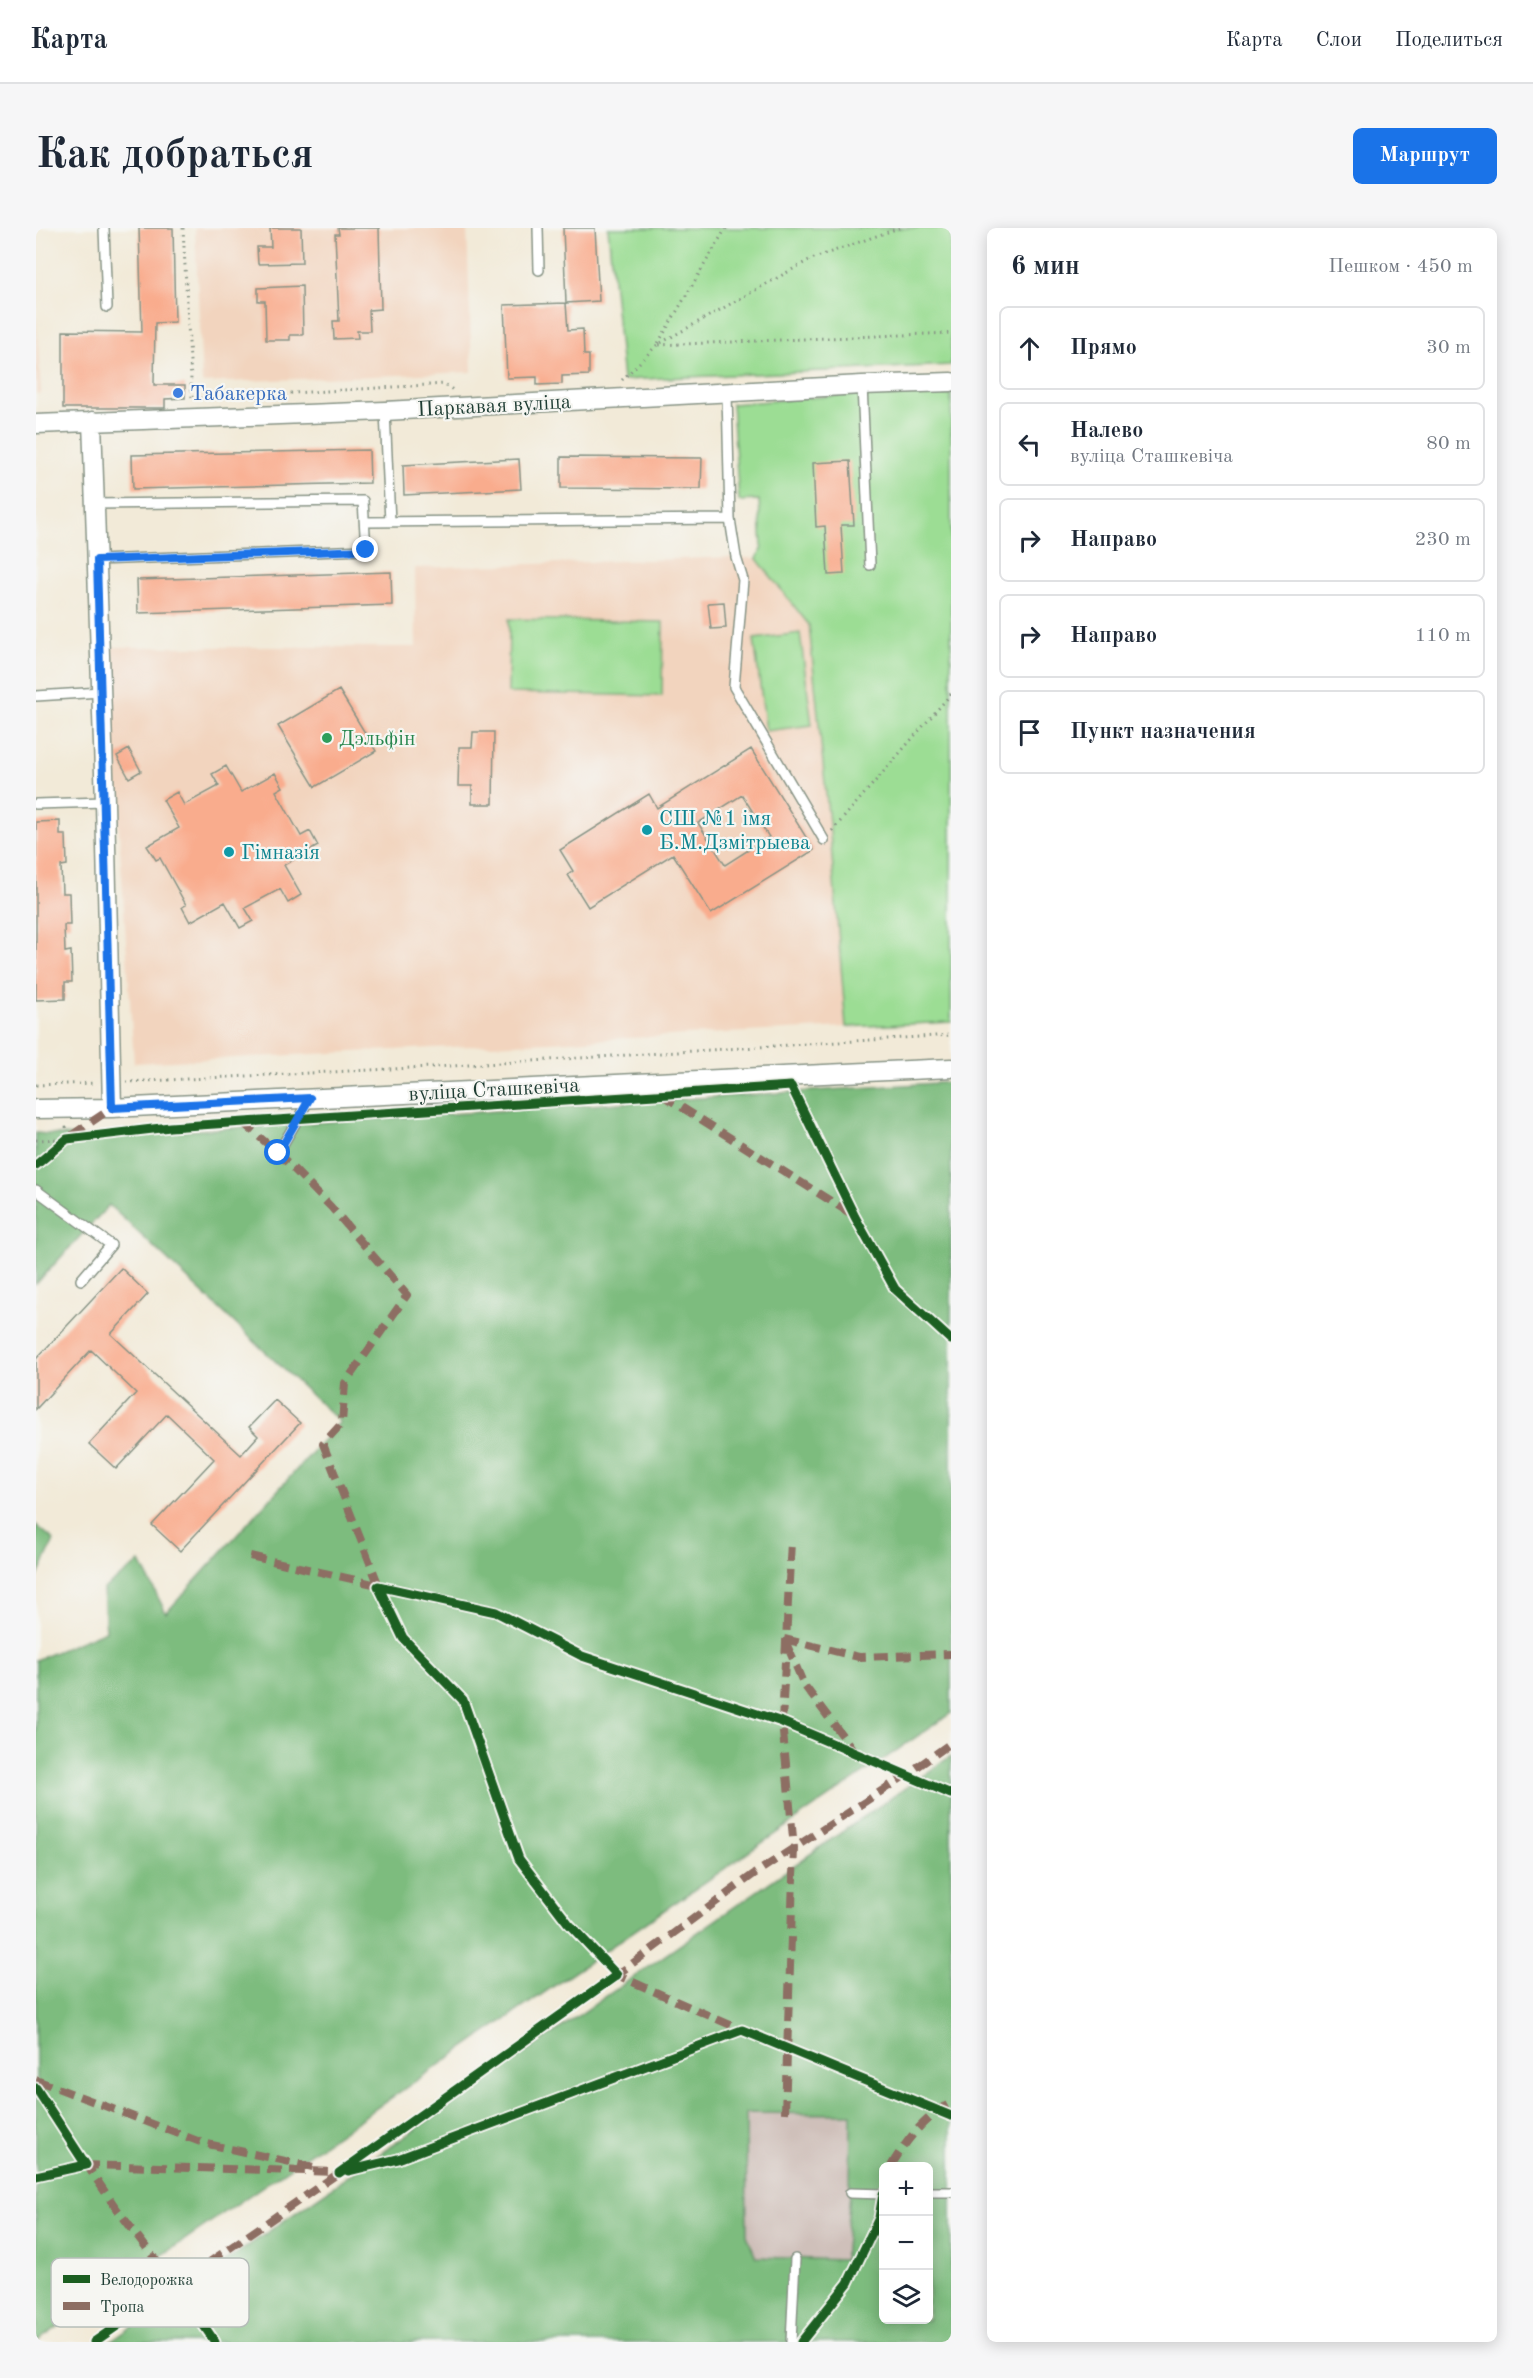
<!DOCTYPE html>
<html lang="ru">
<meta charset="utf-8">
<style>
:root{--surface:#fff;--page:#f6f6f7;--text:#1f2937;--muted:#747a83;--line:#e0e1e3;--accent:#1a73e8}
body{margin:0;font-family:"Old Standard TT",serif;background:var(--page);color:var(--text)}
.controls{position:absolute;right:18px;bottom:18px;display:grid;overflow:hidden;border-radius:9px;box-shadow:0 3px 15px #0003}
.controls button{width:54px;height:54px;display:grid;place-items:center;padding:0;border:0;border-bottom:2px solid var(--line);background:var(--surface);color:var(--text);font:30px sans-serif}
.stop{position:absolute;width:18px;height:18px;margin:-14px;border:4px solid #1a73e8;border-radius:50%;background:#fff}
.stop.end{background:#1a73e8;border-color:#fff;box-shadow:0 2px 6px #0008}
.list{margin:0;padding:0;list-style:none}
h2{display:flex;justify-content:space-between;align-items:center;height:78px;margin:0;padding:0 24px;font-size:26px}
h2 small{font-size:20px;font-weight:400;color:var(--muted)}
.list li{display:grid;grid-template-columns:39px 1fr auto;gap:18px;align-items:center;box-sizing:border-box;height:84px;margin:0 12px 12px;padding:0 12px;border:2px solid var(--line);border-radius:9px}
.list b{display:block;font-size:22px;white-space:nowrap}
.list p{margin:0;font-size:20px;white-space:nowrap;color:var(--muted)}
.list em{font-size:20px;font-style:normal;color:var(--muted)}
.icon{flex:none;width:33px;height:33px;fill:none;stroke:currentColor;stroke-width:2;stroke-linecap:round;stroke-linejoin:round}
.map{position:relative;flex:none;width:915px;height:2114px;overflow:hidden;border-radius:9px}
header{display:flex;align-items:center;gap:36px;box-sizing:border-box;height:84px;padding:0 30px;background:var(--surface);border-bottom:2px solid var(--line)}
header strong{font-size:28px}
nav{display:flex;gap:33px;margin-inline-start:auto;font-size:21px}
.intro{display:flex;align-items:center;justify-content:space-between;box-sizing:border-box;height:144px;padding:0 36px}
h1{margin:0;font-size:42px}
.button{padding:15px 27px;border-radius:9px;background:var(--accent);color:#fff;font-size:21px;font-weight:700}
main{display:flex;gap:36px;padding:0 36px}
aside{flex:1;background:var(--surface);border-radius:9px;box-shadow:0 3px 15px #0003}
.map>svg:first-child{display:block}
</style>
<header>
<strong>Карта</strong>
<nav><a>Карта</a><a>Слои</a><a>Поделиться</a></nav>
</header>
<div class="intro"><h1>Как добраться</h1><a class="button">Маршрут</a></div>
<main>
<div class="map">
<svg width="915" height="2114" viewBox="0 0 915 2114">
<rect width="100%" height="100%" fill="#f6f6f2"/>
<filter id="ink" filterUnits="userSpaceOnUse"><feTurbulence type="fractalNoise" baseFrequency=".0167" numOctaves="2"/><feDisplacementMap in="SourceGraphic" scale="12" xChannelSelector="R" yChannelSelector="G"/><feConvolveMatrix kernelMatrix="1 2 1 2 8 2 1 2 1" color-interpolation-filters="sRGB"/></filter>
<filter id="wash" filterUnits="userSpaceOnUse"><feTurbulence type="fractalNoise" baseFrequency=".008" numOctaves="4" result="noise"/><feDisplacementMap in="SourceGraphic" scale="24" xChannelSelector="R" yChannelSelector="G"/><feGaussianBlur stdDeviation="1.35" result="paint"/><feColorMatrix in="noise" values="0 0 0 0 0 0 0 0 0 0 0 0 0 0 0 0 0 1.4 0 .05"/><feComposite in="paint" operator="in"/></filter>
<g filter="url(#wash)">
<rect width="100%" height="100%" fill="#f2ead8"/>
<path fill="#f2d4be" d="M159 0H431L436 144 166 155Z
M0 87 5 165 0 166Z
M700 329 721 331 773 397 794 605 810 799 98 835 71 419H380L379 340Z"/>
<path fill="#cfc0ba" d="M710 1885 815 1886 814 1965 808 2033 720 2029 711 2007Z"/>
<path fill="#9cdd94" stroke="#5e8d64" stroke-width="1.5" d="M572 0H915V137L587 152Z
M915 166V794L810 799 794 605 773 397 721 331 726 319 723 272 703 273 696 176 807 167Z
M473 391 627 394 626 468 472 465Z
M764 405 776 497 730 503 718 411Z"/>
<path fill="#7dbc7e" stroke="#4e7c59" stroke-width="1.5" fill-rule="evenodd" d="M915 854V1485L0 2114V1432L70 1403 67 1361 104 1334 130 1385 304 1194 73 977 0 1056V905L52 909Z
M0 1297 18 1312 0 1352Z
M915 1528V2114H74ZM710 1885 815 1886 814 1965 808 2032 720 2029 711 2007ZM848 1938H892V2092H848Z"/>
<g id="blocks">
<path fill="#f9ac8d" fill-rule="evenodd" d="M103 0H137L139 94 119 95 118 157H149V170L129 171V180H27V103L106 104Z
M234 0H265L266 35 222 36 221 19H235Z
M302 0H343L345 81 333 82 334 103H321L322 110 298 111 297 93H303L299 6H303Z
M527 0H559L563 73 530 75Z
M266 58 267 107H254V112H230L229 73H222V60Z
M530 75 532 102 547 101 548 127H553V147L526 148V156L501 157V149L471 150 468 77Z
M333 222 334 255 97 261 96 227Z
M525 229 666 230 665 261 525 260Z
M483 231 485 261 368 267 367 237Z
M814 233 818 297H805L808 346 792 347 789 298 780 299 777 235Z
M355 344 356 377 102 385 101 352Z
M688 374 690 400 675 401 672 375Z
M303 462 340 523 279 559 242 498Z
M437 504H458L457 576H436V558H422L423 519H436Z
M93 521 105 543 93 550 81 528Z
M715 521 778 622 675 686 637 626 552 679 532 647 537 643 524 622 613 566 621 580ZM706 567 733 609 689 637 662 595Z
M190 538 205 564 239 545 247 559 240 563 265 608 274 603 282 618 248 637 265 667 252 675 244 661 209 680 217 693 204 700 189 674 154 694 146 679 150 677 124 630 120 632 111 618 143 600 127 572 141 564 148 577 183 558 176 546Z
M24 593V607H30L31 637 25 638 26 665H33L34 697H28L29 724 35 723 36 754H29V771L0 772V594Z
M85 1040 112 1066 75 1106 205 1227 222 1208 213 1199 239 1172 264 1195 144 1323 116 1297 178 1231 131 1186 80 1241 53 1216 100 1165 55 1122 0 1181V1131Z"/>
</g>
</g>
<g filter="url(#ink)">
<use href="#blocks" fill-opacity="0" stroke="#889486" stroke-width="1.5"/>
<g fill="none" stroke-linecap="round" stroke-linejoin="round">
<defs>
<path id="lane" d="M68 0 71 79
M502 0 503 42
M826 157 834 337
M691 165 694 291 700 329 707 352 698 459 788 612
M349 183 354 294
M59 276 327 273 330 322 61 332
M329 294 694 291
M0 468 65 464
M0 576 69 574
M242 925 274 870
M0 962 75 1017 45 1052
M892 1964H915
M814 1965 848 1966
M755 2114 759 2031"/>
<path id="street" d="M56 193 69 574 76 880
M0 196 349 183 826 157 915 154
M0 881 76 880 915 840"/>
</defs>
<use href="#lane" stroke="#889486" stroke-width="12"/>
<use href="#street" stroke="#889486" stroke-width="21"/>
<path stroke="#889486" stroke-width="3" stroke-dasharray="1.5 4.5" stroke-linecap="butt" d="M147 0 156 171 409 156 418 163
M690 0 621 117 915 105
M586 152 621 117 775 31 863 0
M796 603 915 466
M90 854 416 838 915 807
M0 857 60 855
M31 911 134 899 250 891
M0 912 31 911 30 897"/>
<use href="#lane" stroke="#fff" stroke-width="9"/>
<use href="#street" stroke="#fff" stroke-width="18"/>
<path stroke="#8d6e63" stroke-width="8" stroke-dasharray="15 8" stroke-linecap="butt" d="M626 867 817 987
M206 894 242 925 295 979 371 1067 309 1155 306 1195 287 1216 345 1363
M36 907 76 880
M214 1328 346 1358
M748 1411 823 1429 915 1426
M751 1417 768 1457 818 1523
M577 1743 581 1747 708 1803
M578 1749 718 1646 870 1547 915 1515
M0 1852 167 1915 277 1939
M749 1885 758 1620 746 1494 755 1313
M48 1933 80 1980 142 2061
M47 1937 305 1944
M855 1938C870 1913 888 1889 915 1875
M136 2060 307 1942"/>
<defs>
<path id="cycleway" d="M0 937 31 911 134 899 755 858 819 989 859 1061 915 1112
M342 1358 460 1384 546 1428 746 1494 915 1566
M0 1860 50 1937 0 1948
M312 1943 362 1931 706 1802 915 1888
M303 1945 581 1747 532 1695 483 1631 427 1472 367 1410 342 1358
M58 2114 140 2057 179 2114
M765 2114 812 2055 843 1990 847 1966"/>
</defs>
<use href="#cycleway" stroke="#f6f6f2" stroke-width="13"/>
<use href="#cycleway" stroke="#1b5e20" stroke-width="9"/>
</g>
</g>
<g fill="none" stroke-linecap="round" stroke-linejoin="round" filter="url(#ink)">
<path stroke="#1a73e8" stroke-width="8" d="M242 925 274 870 76 880 61 332 330 322"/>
</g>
<circle fill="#3f7fe0" stroke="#f6f6f2" stroke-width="2" cx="142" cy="165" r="6"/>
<circle fill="#2e9e5b" stroke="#f6f6f2" stroke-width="2" cx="291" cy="510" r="6"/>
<g fill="#0f9aa8" stroke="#f6f6f2" stroke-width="2">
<circle cx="611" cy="602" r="6"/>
<circle cx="193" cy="624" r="6"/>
</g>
<g text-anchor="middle" stroke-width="4.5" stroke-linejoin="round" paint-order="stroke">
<g font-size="21" fill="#366cbe" stroke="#f6f6f2" text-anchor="start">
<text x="154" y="172">Табакерка</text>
</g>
<g font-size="21" fill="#1f3d34" stroke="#f6f6f2">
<text transform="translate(458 177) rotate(-3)" y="7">Паркавая вуліца</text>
<text transform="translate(458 861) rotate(-3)" y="7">вуліца Сташкевіча</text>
</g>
<g font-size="21" fill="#27864d" stroke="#f6f6f2" text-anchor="start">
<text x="303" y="517">Дэльфін</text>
</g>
<g font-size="21" fill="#0d838f" stroke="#f6f6f2" text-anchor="start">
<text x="623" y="597">СШ №1 імя<tspan x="623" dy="24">Б.М.Дзмітрыева</tspan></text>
<text x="205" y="631">Гімназія</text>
</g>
</g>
<rect x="15" y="2030" width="198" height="69" rx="9" fill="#f6f6f2" stroke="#b6beb9" stroke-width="1.5"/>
<rect x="27" y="2047" width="27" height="8" fill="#1b5e20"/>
<rect x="27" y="2074" width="27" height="8" fill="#8d6e63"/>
<g font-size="16" fill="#1f3d34">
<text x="64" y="2057">Велодорожка</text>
<text x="64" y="2084">Тропа</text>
</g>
</svg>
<div class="controls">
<button>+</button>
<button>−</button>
<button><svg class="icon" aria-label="layers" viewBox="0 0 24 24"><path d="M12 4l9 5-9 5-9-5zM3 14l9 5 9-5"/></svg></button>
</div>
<div class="stop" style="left:242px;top:925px"></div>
<div class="stop end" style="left:330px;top:322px"></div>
</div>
<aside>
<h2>6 мин<small>Пешком · 450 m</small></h2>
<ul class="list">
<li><svg class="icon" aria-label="ahead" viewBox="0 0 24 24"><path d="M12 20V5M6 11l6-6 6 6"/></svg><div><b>Прямо</b></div><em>30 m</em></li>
<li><svg class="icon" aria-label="left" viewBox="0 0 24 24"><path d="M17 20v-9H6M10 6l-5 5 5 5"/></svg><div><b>Налево</b><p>вуліца Сташкевіча</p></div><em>80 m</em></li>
<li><svg class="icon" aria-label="right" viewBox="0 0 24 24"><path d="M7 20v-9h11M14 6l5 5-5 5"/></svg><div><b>Направо</b></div><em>230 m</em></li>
<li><svg class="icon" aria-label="right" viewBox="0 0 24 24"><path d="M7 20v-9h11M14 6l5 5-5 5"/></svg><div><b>Направо</b></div><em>110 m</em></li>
<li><svg class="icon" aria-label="arrive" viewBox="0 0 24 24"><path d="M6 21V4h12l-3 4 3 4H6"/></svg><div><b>Пункт назначения</b></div></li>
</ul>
</aside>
</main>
